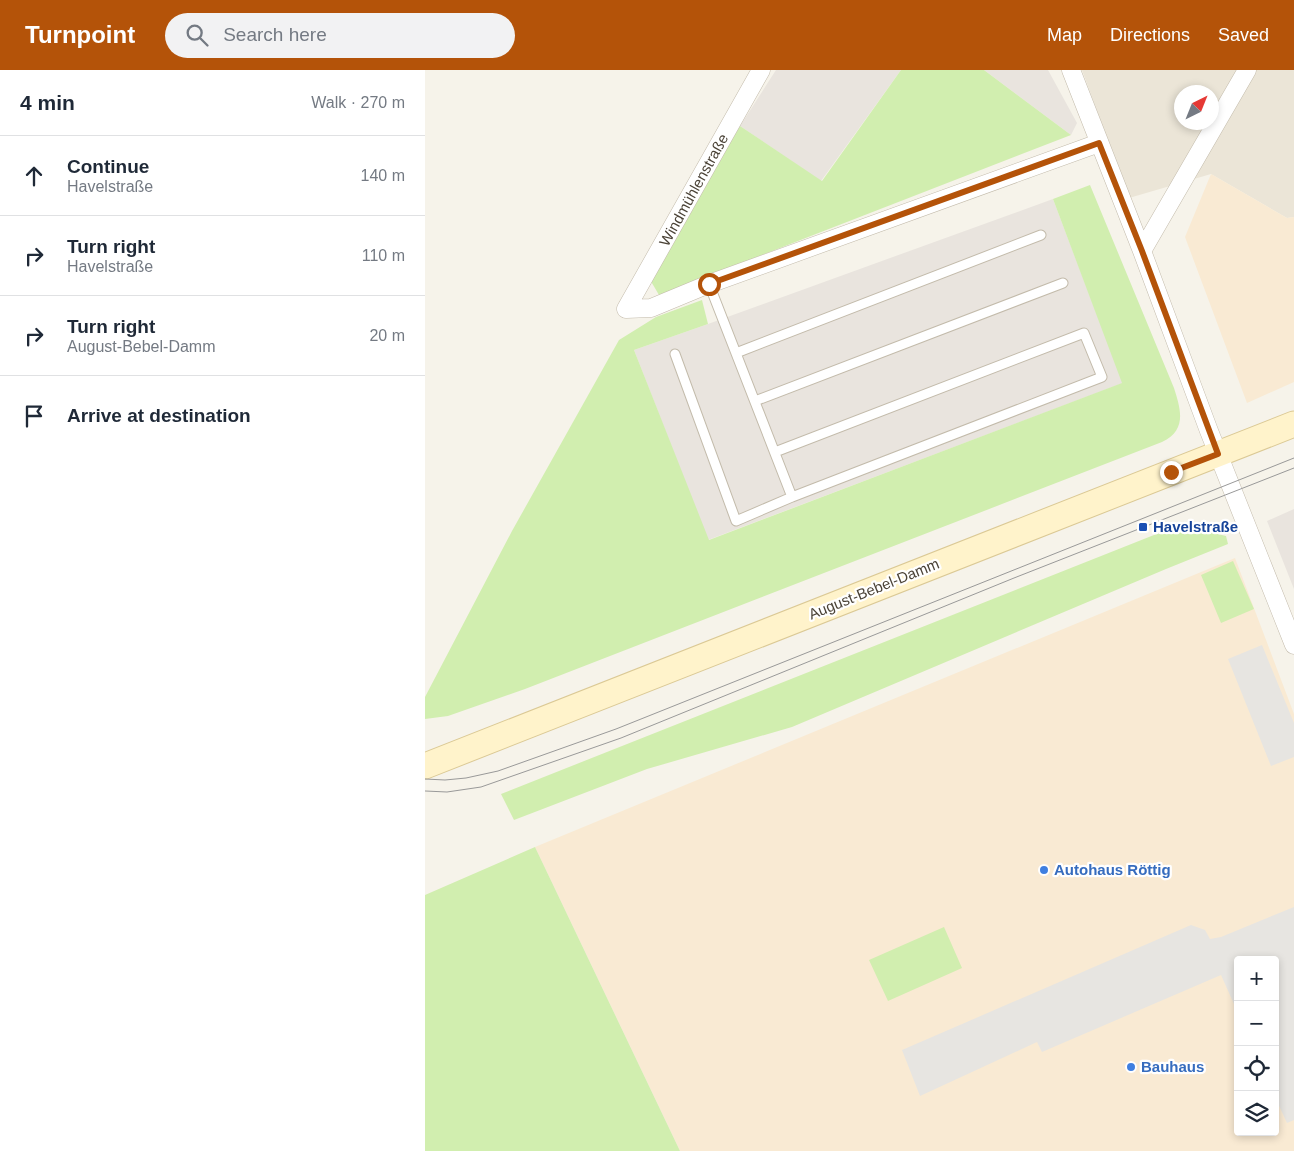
<!DOCTYPE html>
<meta charset="utf-8">
<style>
:root{--surface:#fff;--page:#f2f2f3;--text:#1f2937;--muted:#747a83;--line:#e0e1e3;--accent:#b45309}
body{margin:0;font-family:Arial,sans-serif;background:var(--page);color:var(--text)}
.controls{position:absolute;right:15px;bottom:15px;display:grid;overflow:hidden;border-radius:5px;box-shadow:0 2px 8px #0003}
.controls button{width:45px;height:45px;display:grid;place-items:center;padding:0;border:0;border-bottom:1px solid var(--line);background:var(--surface);color:var(--text);font:25px sans-serif}
.compass{position:absolute;left:749px;top:15px;width:45px;height:45px;border-radius:50%;background:var(--surface);box-shadow:0 2px 8px #0003;rotate:43deg}
.stop{position:absolute;width:15px;height:15px;margin:-11px;border:4px solid #b45309;border-radius:50%;background:#fff}
.stop.end{background:#b45309;border-color:#fff;box-shadow:0 1px 5px #0008}
.list{margin:0;padding:0;list-style:none}
h2{display:flex;justify-content:space-between;align-items:center;height:65px;margin:0;padding:0 20px;font-size:21px}
h2 small{font-size:16px;font-weight:400;color:var(--muted)}
.list li{display:grid;grid-template-columns:32px 1fr auto;gap:15px;align-items:center;box-sizing:border-box;height:80px;padding:0 20px;border-top:1px solid var(--line)}
.list b{display:block;font-size:19px;white-space:nowrap}
.list p{margin:0;font-size:16px;white-space:nowrap;color:var(--muted)}
.list em{font-size:16px;font-style:normal;color:var(--muted)}
.icon{flex:none;width:28px;height:28px;fill:none;stroke:currentColor;stroke-width:2;stroke-linecap:round;stroke-linejoin:round}
.map{position:relative;flex:none;width:869px;height:1081px;overflow:hidden}
header{display:flex;align-items:center;gap:30px;box-sizing:border-box;height:70px;padding:0 25px;background:var(--accent);color:#fff}
header strong{font-size:24px}
nav{display:flex;gap:28px;margin-inline-start:auto;font-size:18px}
.search{width:350px;height:45px;background:var(--page);display:flex;align-items:center;gap:12px;box-sizing:border-box;padding:0 18px;border-radius:28px;color:var(--muted);font-size:19px}
main{display:flex}
aside{flex:1;background:var(--surface)}
.map>svg:first-child{display:block}
</style>
<header>
<strong>Turnpoint</strong>
<div class="search"><svg class="icon" aria-label="search" viewBox="0 0 24 24"><circle cx="10" cy="10" r="6"/><path d="M15 15l6 6"/></svg>Search here</div>
<nav><a>Map</a><a>Directions</a><a>Saved</a></nav>
</header>
<main>
<aside>
<h2>4 min<small>Walk · 270 m</small></h2>
<ul class="list">
<li><svg class="icon" aria-label="ahead" viewBox="0 0 24 24"><path d="M12 20V5M6 11l6-6 6 6"/></svg><div><b>Continue</b><p>Havelstraße</p></div><em>140 m</em></li>
<li><svg class="icon" aria-label="right" viewBox="0 0 24 24"><path d="M7 20v-9h11M14 6l5 5-5 5"/></svg><div><b>Turn right</b><p>Havelstraße</p></div><em>110 m</em></li>
<li><svg class="icon" aria-label="right" viewBox="0 0 24 24"><path d="M7 20v-9h11M14 6l5 5-5 5"/></svg><div><b>Turn right</b><p>August-Bebel-Damm</p></div><em>20 m</em></li>
<li><svg class="icon" aria-label="arrive" viewBox="0 0 24 24"><path d="M6 21V4h12l-3 4 3 4H6"/></svg><div><b>Arrive at destination</b></div></li>
</ul>
</aside>
<div class="map">
<svg width="869" height="1081" viewBox="0 0 869 1081">
<rect width="100%" height="100%" fill="#f6f3ea"/>
<path fill="#ebe5d7" fill-rule="evenodd" d="M657 0H869V147L862 148 786 104 704 128ZM756 22H786V52H756Z"/>
<path fill="#f9ead3" fill-rule="evenodd" d="M786 104 862 148 869 147V312L822 333 760 167Z
M810 488 869 644V1081H255L110 777ZM813 890H850V1062H813Z"/>
<path fill="#e9e4de" d="M351 0H476L396 111 315 56Z
M559 0H623L652 53 646 65Z
M628 129 698 313 283 470 209 280 283 254Z
M869 439V519L842 451Z"/>
<path fill="#d1eeaf" d="M476 0H559L646 65 234 225 224 208 315 56 397 111Z
M665 115 749 318C756 340 762 360 737 372L100 619 23 646 0 649V627L87 461 194 270 231 247 277 230 283 254 209 280 284 470 697 313 628 129Z
M759 456 801 466 803 474 741 499 367 657 222 699 89 750 76 724 729 465Z
M808 491 829 539 796 553 776 505Z
M110 777 255 1081H0V825Z
M519 857 537 898 463 931 444 890Z"/>
<path fill="#e7e5e1" d="M837 575 869 653V687L846 696 803 589Z
M869 837V1050L862 1053 850 1027V890H813V943L796 905 617 982 612 972 495 1026 477 980 766 855 780 860 785 869 796 867Z"/>
<g fill="none" stroke-linecap="round" stroke-linejoin="round">
<defs>
<path id="lane" d="M284 214 367 427
M311 283 616 165
M250 284 311 451 367 427 677 307 659 263 350 382
M330 331 638 213"/>
<path id="street" d="M646 0 717 181 784 361 869 575
M717 181 822 0
M201 239 226 238 284 214 674 73
M201 239 336 0"/>
<path id="secondary" d="M0 696 869 354"/>
</defs>
<use href="#lane" stroke="#c3bbab" stroke-width="11"/>
<use href="#street" stroke="#c3bbab" stroke-width="19"/>
<use href="#secondary" stroke="#dbc995" stroke-width="27"/>
<use href="#lane" stroke="#fff" stroke-width="9"/>
<use href="#street" stroke="#fff" stroke-width="18"/>
<use href="#secondary" stroke="#fff3cb" stroke-width="25"/>
<path stroke="#999" stroke-width="1" d="M0 709 20 710 41 708 73 701 191 659 869 388
M0 721 22 722 56 717 196 668 589 508 869 398"/>
</g>
<g fill="none" stroke-linecap="round" stroke-linejoin="round">
<path stroke="#b45309" stroke-width="6" d="M284 214 674 73 717 181 793 384 746 402"/>
</g>
<rect fill="#1a4fb4" stroke="#fff" stroke-width="2" x="713" y="452" width="10" height="10" rx="2.5"/>
<g fill="#3f7fe0" stroke="#fff" stroke-width="2">
<circle cx="619" cy="800" r="5"/>
<circle cx="706" cy="997" r="5"/>
</g>
<g text-anchor="middle" stroke-width="4.5" stroke-linejoin="round" paint-order="stroke">
<g font-size="15" fill="#4b4337" stroke="#fff">
<text transform="translate(269 120) rotate(-61)" y="5">Windmühlenstraße</text>
<text transform="translate(449 519) rotate(-22)" y="5">August-Bebel-Damm</text>
</g>
<g font-size="15" font-weight="bold" fill="#164399" stroke="#fff" text-anchor="start">
<text x="728" y="462">Havelstraße</text>
</g>
<g font-size="15" font-weight="bold" fill="#366cbe" stroke="#fff" text-anchor="start">
<text x="629" y="805">Autohaus Röttig</text>
<text x="716" y="1002">Bauhaus</text>
</g>
</g>
</svg>
<div class="controls">
<button>+</button>
<button>−</button>
<button><svg class="icon" aria-label="locate" viewBox="0 0 24 24"><circle cx="12" cy="12" r="6"/><path d="M12 2v4M12 18v4M2 12h4M18 12h4"/></svg></button>
<button><svg class="icon" aria-label="layers" viewBox="0 0 24 24"><path d="M12 4l9 5-9 5-9-5zM3 14l9 5 9-5"/></svg></button>
</div>
<svg class="compass" viewBox="-18 -18 36 36"><path d="M0-13l5 13h-10z" fill="#e53935"/><path d="M0 13l5-13h-10z" fill="#747a83"/></svg>
<div class="stop" style="left:284px;top:214px"></div>
<div class="stop end" style="left:746px;top:402px"></div>
</div>
</main>
